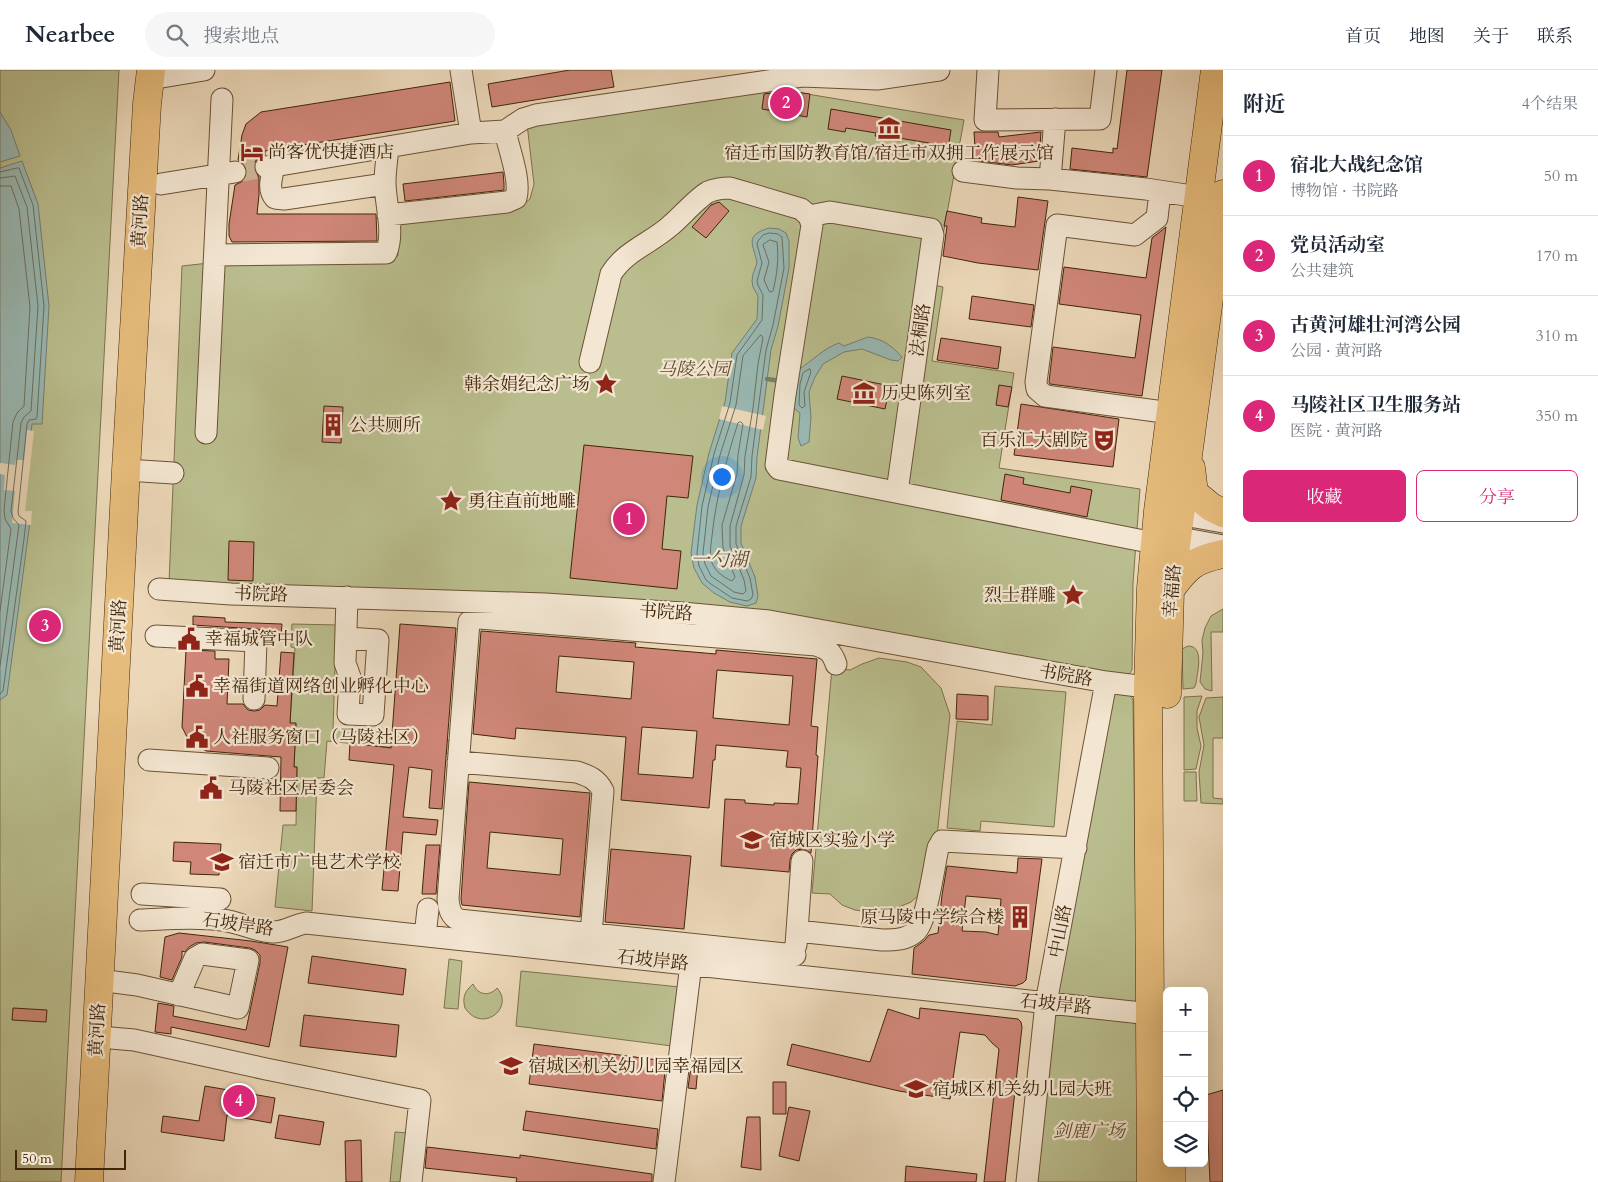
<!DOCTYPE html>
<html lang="zh">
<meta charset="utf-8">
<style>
:root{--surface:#fff;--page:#f6f6f7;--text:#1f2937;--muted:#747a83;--line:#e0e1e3;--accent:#db2777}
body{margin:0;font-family:Cardo,"Noto Serif SC",serif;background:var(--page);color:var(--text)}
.controls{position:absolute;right:15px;bottom:15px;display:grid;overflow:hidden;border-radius:8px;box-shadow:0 5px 20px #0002}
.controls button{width:45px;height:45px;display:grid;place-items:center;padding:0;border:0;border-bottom:1px solid var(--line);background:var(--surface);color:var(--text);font:25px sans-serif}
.scale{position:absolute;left:15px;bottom:12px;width:111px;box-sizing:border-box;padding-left:5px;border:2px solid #412609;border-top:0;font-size:14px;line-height:18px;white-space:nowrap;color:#412609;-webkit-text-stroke:4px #f3e6d2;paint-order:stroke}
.you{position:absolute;left:721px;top:406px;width:18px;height:18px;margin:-12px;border:4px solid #fff;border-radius:50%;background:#1a73e8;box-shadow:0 0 0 8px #1a73e833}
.badge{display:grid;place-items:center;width:32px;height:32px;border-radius:50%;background:var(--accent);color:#fff;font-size:16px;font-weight:700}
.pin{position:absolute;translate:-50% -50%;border:2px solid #fff;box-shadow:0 1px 5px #0006}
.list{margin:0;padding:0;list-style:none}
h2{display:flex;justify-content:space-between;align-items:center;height:65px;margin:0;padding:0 20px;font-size:21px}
h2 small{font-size:16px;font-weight:400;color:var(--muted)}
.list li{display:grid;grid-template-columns:32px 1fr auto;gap:15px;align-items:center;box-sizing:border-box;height:80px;padding:0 20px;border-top:1px solid var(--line)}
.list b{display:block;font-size:19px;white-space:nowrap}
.list p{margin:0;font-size:16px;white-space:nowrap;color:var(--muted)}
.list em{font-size:16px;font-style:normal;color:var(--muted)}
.actions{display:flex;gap:10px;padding:15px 20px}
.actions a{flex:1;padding:11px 0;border:1px solid var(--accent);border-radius:8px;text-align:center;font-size:18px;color:var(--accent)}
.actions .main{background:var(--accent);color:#fff}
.icon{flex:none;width:28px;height:28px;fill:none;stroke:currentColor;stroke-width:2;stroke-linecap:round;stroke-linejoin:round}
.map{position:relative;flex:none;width:1223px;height:1112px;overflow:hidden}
header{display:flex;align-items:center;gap:30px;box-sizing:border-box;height:70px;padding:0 25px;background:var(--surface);border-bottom:1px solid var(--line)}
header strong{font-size:24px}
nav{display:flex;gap:28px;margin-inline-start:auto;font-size:18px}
.search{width:350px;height:45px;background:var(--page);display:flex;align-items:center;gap:12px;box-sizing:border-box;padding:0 18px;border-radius:28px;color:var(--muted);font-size:19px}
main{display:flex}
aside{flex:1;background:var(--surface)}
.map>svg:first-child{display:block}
</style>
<header>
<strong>Nearbee</strong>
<div class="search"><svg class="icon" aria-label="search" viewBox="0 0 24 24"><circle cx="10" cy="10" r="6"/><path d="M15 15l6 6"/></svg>搜索地点</div>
<nav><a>首页</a><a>地图</a><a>关于</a><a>联系</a></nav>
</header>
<main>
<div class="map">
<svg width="1223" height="1112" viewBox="0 0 1223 1112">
<rect width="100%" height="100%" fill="#ecd8b9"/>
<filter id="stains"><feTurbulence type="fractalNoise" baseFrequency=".004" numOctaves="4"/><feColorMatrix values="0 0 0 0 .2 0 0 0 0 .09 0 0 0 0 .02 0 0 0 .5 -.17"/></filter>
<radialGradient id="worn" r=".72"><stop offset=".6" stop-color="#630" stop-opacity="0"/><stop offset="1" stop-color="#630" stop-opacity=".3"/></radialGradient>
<path fill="#babe8e" stroke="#7e724c" d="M0 0H119L61 1112H0Z
M765 17 964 50 934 215 943 217 932 291 1014 303 999 398 1140 419 1133 513 1132 600 1126 608 794 550 169 513 182 196 236 190 398 186 397 149 522 135 530 129 534 114 527 54Z
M1223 539V562H1211L1212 621 1205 619 1200 612 1203 583 1202 570 1205 558 1211 546Z
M292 554 340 555 336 568 333 659 454 671 453 684 327 671 324 708H317L312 841 275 837 283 755H296L297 697H294L296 654 290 653 295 578 291 577Z
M1188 576C1205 576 1197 603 1196 614L1194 618 1183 619 1182 579Z
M879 588 907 592 921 597 941 618 950 645 933 804 928 817 911 832 894 839 875 843 855 840 842 835 830 824 812 823 832 598 850 600 862 594Z
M995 616 1066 622 1054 757 981 751 980 761 947 758 957 651 992 655Z
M1111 621 1127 623 1133 629 1139 1112H1033L1052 945Z
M1202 626 1197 641V658L1201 676 1196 699 1184 700V627Z
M1223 627V668H1213V728L1223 729V734L1201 733 1199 702 1204 675 1199 647 1206 628Z
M1184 702H1196L1197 731H1184Z
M449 889 462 891 458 939 444 938Z
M521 901 680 917 672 976 516 956Z
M473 914C478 925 489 927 497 918 515 938 482 964 465 938 462 927 465 921 473 914Z
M395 1062 409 1063 404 1112H390Z"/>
<path fill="#99b9b4" stroke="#767e70" d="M0 42 11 60 20 86 0 92Z
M22 91 38 134 49 236 42 354H32L23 443 31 444 7 625 0 630V98Z
M769 158 779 159 786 163 789 171V198L778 256 771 280 757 387 756 408 741 456V473L755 507 758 526 756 533 747 536 730 532 714 523 702 513 694 498 691 483 697 435 709 383 725 332 732 283 757 249 758 226 753 217 752 211 753 204 757 193C754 175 743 166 769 158Z
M868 267C883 269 892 276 902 287L898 291 891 290 862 279 844 282 823 294 815 307 809 322 811 348 809 372 801 376 798 368 800 343 794 338 798 300C812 291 824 278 839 273L844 276Z"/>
<path fill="#ecd8b9" d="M722 336 766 346 763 360 719 349Z
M27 360 34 361 25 441H32L31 455 12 453 15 421 4 420 5 405 0 404V384V393L15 395 16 390H24Z"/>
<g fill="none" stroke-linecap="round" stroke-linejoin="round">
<path stroke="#6d705e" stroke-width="1" d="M0 102 17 98H19L33 135 44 236 37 347 36 349 29 350 27 354 18 442 19 446 26 451 24 469 3 621 0 624
M0 108 15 106 27 137 38 236 31 341 24 347 21 353 11 441 13 448 19 455 0 596
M0 116H11L19 139 30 237 24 336 17 343 13 352 4 440 5 449 11 459 0 541
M770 163 778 164 782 167 784 198 773 255 766 280 752 386 751 407 736 456V474L750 508 753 525 751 529 747 531 732 528 711 514 706 510 699 496 697 483 702 436 714 384 730 333 737 285 762 250 763 225 758 215 757 211 762 193 757 174 758 171 763 165Z
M770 170 777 172C779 188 777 205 773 221L771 222 769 221 764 210 769 192 763 175Z
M761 265 763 268 758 294 753 338 745 386 744 405 730 456V476L744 510 746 521 743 524 734 522 711 506 705 494 703 483 708 437 720 385 736 335 743 286Z
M810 299 811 302 804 322 805 336 802 338 799 335 800 314 803 303Z
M741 352 743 354 738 385 737 404 722 455 723 478 735 507 732 511C723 507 716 502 712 493 709 485 711 475 712 466 716 428 726 390 738 353Z"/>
<path stroke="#767e70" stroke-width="4.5" d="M767 309 781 311"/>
</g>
<path fill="#d08779" stroke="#412609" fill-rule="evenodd" d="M570 0H611L614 17 492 37 488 14Z
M1127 0H1162L1147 107 1070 99 1072 78 1113 83V78L1117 79Z
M450 12 455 51 265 81V85L259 87 255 92 254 99 259 107V125L257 144H376L377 171 232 172 229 166V154L235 115 243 111 247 106V100L244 94 238 90 242 65 246 54 261 42Z
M789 21 810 24 807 47 762 39 764 24Z
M831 39 951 60 948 79 929 76V73L899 68V71L875 66 876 63 846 58 845 62 828 59Z
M974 62H998L999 67 1041 62 1039 91 1012 95 972 90 970 78 975 77Z
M503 102 504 114V120L405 131 403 114Z
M1018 127 1048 131 1038 200 978 193 943 186 947 156H944L947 141 982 148 981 153 1015 157Z
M719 132 729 141 706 168 692 157 711 135Z
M1166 157 1142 326 1050 314 1049 312 1053 277 1135 288 1141 245 1059 234 1064 197 1146 208 1152 168Z
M972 226 1034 235 1031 257 969 249Z
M941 268 1001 277 998 299 937 290Z
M842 306 890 316 885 339 837 329Z
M999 315 1012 317 1008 337 996 335Z
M1021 334 1119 349 1113 397 1014 385Z
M324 336 343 337 341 373 322 372Z
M584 375 693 386 688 428 667 426 662 479 681 481 677 519 570 508Z
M1005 404 1024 408 1023 414 1070 423 1071 416 1092 420 1087 447 1001 430Z
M229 471 254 472 253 511 228 510Z
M193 546 225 548V552L282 554 281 566H267L263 561 257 559 193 555Z
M400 554 456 558 442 739 429 738 432 700 409 697 403 747 438 750 436 765 403 762 398 821 382 820 394 695 349 690 350 673 391 678Z
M481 561 636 573 635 577 716 584V580L817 589 811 656 818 657 816 685 818 686 811 783 803 779 796 780 792 784 790 790 789 802 721 796 725 729 745 730V733L774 735V733L798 734 801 698 786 697 788 681 716 675 715 690H713L709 738 621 730 626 667 516 658 515 669 473 664ZM559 586 634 592 631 629 556 622ZM717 600 793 606 789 655 713 648ZM642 657 697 661 693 708 638 704Z
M186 580 215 581V589H229L227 634H243L248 640 254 641 260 640 265 635 277 636 281 582 294 583 290 653H296L294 697H297L296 741H280L281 687 206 681 187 667 182 657Z
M957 624 988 626V650L956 649Z
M469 712 590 723 580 847 462 835 461 829ZM490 762 563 769 560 805 487 798Z
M174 772 221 774 219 805 190 804 191 792 173 791Z
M426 775H440L436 824H422Z
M611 779 691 786 684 859 605 852Z
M1018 788 1042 789 1026 910 1023 913 1015 916 912 904 914 878 924 871 929 865 938 863 942 825 947 796 1017 803ZM966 826 1001 829 998 865 986 862 962 861Z
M179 863 251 871 288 877 269 977 171 957V964L155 962 158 933 174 936 173 946 246 960 260 893V885L255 880 250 878 204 872 196 873 189 877 185 882 182 881V887L172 910 160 907 165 867Z
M312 886 406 899 403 925 308 913Z
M13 938 47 940 46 952 12 950Z
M920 938 1018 949 1021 952 1022 957 1005 1112H984L999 979 992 973 985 965 960 962 950 1029 899 1021 787 995 792 974 870 992 888 939 919 949Z
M304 945 399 955 396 987 300 976Z
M534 974 666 991 662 1031 529 1014Z
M691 996 698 997 696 1019 688 1018Z
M773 1012H786V1044H773Z
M205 1016 275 1028 271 1053 227 1045 224 1071 161 1062 163 1046 199 1051Z
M1223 1020V1112H1210L1206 1025Z
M789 1037 810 1041 799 1091 779 1086Z
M526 1041 658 1059 656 1079 523 1060Z
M279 1045 324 1052 320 1075 275 1068Z
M747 1047H760L761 1100 741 1097Z
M361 1070 362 1112H346L345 1071Z
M427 1077 520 1088V1085L652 1104V1112H516L517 1108 425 1098Z
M906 1096 977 1104 976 1112H905Z"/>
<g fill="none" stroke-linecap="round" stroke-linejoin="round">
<path stroke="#cab496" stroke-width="21" stroke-dasharray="21 11" stroke-linecap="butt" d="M235 102 266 97"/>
<defs>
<path id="minor" d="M461 0 471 63
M988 0 985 50 1100 49 1106 0
M150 9 204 0
M1055 49 1050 109 1146 119 1212 129
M274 96 471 63 505 61 523 49 536 45 802 6 877 9 939 0
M266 97 274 96C272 107 267 119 275 128L284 129 385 114
M963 101 1017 108 1050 109
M161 114 235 102
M1160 122 1157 148 1135 165 1057 155 1036 312 1037 319 1045 326 1171 343
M388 145 507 132 516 128C521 110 509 80 505 61
M809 146 830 142 931 159 933 165 897 422
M215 185 386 183C395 163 385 133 385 112 385 101 387 89 388 77
M590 292 611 204C625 181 651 173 670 156 681 147 696 129 708 122 715 119 722 118 730 118L801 139 809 146 812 155 785 325 776 395 779 399 1154 473
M206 363 222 29
M126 400 173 403
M1167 442 1223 452
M1163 465 1223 476
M159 519 231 524 545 534 682 543 769 551 1106 612 1162 619
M156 566 256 571 254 629
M346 568 378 570 373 645 348 644 350 607 345 593 347 527
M149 690 268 698
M458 692 577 702C589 706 597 709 603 721L591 864
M142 824 220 829
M140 850C167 849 195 846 222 850 239 852 255 861 272 862 283 863 294 855 306 853L1151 944 1167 952
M797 861 882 870C894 870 907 870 916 861 927 851 934 795 938 778L942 771 1076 778
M425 866 428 839
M796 875 802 791
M795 885 459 850C450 846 449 838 448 829L469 552 473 549 479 548 816 575C828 579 832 582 836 594
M99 910 137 915 238 938 248 890 202 884 195 888 179 925
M111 968 134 970 266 999 420 1030 411 1112
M664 1112 691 894
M1027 1112 1046 933 1106 612"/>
<path id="major" d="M1191 398 1194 423 1211 437 1223 443
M1170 520C1187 496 1194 490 1223 484
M1167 624 1170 520 1223 124
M1171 1093V1112
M89 1112 126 400 147 34 151 0
M1151 1112 1148 618 1151 518 1158 441 1215 0"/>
</defs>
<use href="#minor" stroke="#6c5235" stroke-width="23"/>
<use href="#major" stroke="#412609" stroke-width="29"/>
<use href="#minor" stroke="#f3e6d2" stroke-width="21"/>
<use href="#major" stroke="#e6bc7c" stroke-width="28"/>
</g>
<defs>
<symbol id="museum-bare" viewBox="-9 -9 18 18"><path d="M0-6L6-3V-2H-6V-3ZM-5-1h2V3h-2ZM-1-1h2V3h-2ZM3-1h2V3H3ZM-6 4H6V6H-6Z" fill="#8f2418" stroke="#f3e6d2" stroke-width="2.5" paint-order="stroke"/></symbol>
<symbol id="hotel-bare" viewBox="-9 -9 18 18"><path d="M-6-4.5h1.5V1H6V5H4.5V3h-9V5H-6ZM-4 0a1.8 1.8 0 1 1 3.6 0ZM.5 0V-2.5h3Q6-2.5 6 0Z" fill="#8f2418" stroke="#f3e6d2" stroke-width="2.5" paint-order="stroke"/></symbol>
<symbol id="sight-bare" viewBox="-9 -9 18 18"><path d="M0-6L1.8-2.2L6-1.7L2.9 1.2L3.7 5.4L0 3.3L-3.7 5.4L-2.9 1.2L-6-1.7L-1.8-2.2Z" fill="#8f2418" stroke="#f3e6d2" stroke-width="2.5" paint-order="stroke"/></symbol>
<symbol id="building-bare" viewBox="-9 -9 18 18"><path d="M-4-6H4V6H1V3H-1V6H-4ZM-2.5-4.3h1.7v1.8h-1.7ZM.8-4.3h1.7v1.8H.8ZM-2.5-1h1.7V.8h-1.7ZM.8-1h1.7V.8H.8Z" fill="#8f2418" stroke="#f3e6d2" stroke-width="2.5" paint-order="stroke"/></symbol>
<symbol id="theatre-bare" viewBox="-9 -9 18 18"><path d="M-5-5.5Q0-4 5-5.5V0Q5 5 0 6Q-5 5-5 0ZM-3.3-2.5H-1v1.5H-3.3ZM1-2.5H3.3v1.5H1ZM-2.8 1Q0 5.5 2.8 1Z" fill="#8f2418" stroke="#f3e6d2" stroke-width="2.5" paint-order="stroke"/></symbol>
<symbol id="civic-bare" viewBox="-9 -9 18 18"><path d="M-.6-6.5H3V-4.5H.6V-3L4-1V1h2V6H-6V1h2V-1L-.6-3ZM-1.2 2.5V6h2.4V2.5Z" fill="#8f2418" stroke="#f3e6d2" stroke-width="2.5" paint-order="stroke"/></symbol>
<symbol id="school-bare" viewBox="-9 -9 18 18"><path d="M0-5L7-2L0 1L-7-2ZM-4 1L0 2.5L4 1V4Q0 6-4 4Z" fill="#8f2418" stroke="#f3e6d2" stroke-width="2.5" paint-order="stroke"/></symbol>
</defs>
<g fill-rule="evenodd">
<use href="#museum-bare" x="873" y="42" width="32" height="32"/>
<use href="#hotel-bare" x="236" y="66" width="32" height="32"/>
<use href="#sight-bare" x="590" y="298" width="32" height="32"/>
<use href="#museum-bare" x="848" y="307" width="32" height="32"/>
<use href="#building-bare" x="317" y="339" width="32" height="32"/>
<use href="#theatre-bare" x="1088" y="354" width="32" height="32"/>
<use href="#sight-bare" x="435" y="415" width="32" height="32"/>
<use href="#sight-bare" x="1057" y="509" width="32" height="32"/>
<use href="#civic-bare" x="173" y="553" width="32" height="32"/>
<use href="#civic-bare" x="181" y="600" width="32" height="32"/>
<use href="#civic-bare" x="181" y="651" width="32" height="32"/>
<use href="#civic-bare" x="195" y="702" width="32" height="32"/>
<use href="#school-bare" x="736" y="754" width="32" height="32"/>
<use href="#school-bare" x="206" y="776" width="32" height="32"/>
<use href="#building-bare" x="1004" y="831" width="32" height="32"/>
<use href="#school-bare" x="495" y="980" width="32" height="32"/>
<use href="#school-bare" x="900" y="1003" width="32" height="32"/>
</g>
<g text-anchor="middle" stroke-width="4.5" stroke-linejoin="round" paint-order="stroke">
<g font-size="18" fill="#412609" stroke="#f3e6d2" text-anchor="start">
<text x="268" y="88">尚客优快捷酒店</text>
<text x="889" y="89" text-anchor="middle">宿迁市国防教育馆/宿迁市双拥工作展示馆</text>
<text x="590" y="320" text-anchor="end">韩余娟纪念广场</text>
<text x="881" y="329">历史陈列室</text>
<text x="349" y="361">公共厕所</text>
<text x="1088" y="376" text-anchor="end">百乐汇大剧院</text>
<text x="468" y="437">勇往直前地雕</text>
<text x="1056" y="531" text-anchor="end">烈士群雕</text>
<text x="205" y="575">幸福城管中队</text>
<text x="213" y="622">幸福街道网络创业孵化中心</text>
<text x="213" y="673">人社服务窗口（马陵社区）</text>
<text x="228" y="724">马陵社区居委会</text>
<text x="769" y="776">宿城区实验小学</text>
<text x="238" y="798">宿迁市广电艺术学校</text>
<text x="1004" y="853" text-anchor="end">原马陵中学综合楼</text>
<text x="528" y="1002">宿城区机关幼儿园幸福园区</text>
<text x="932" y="1025">宿城区机关幼儿园大班</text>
</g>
<g font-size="18" fill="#412609" stroke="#f3e6d2">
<text transform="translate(140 151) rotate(-87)" y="6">黄河路</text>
<text transform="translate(920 260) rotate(-82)" y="6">法桐路</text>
<text transform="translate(1172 521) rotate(-85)" y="6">幸福路</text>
<text transform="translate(261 524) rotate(2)" y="6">书院路</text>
<text transform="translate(666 542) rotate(4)" y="6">书院路</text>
<text transform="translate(118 556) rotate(-87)" y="6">黄河路</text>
<text transform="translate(1066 605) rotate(10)" y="6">书院路</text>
<text transform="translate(238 854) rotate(8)" y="6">石坡岸路</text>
<text transform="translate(1060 861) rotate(-79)" y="6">中山路</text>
<text transform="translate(653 890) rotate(6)" y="6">石坡岸路</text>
<text transform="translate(1056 934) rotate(6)" y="6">石坡岸路</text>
<text transform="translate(97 960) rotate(-87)" y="6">黄河路</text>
</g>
<g font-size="18" font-style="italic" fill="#5f4c2a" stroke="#f3e6d2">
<text x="694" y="305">马陵公园</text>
<text x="1089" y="1067">剑鹿广场</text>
</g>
<g font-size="19" font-style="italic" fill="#574b34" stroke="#f3e6d2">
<text x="719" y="496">一勺湖</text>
</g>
</g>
<rect width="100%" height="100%" filter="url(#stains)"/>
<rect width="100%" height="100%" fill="url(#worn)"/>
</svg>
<div class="controls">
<button>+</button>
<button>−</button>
<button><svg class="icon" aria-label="locate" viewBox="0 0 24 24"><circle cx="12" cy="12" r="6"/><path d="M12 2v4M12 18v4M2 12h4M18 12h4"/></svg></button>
<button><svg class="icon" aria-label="layers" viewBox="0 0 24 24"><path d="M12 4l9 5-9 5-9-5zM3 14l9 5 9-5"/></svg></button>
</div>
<div class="scale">50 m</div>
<div class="you"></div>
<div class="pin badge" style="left:629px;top:449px">1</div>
<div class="pin badge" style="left:786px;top:33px">2</div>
<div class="pin badge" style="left:45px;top:556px">3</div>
<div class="pin badge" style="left:239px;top:1031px">4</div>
</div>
<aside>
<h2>附近<small>4个结果</small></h2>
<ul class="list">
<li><span class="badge">1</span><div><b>宿北大战纪念馆</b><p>博物馆 · 书院路</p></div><em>50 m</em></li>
<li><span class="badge">2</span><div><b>党员活动室</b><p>公共建筑</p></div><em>170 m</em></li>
<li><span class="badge">3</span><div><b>古黄河雄壮河湾公园</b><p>公园 · 黄河路</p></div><em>310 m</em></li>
<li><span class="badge">4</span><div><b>马陵社区卫生服务站</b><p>医院 · 黄河路</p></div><em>350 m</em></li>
</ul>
<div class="actions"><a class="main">收藏</a><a>分享</a></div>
</aside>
</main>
